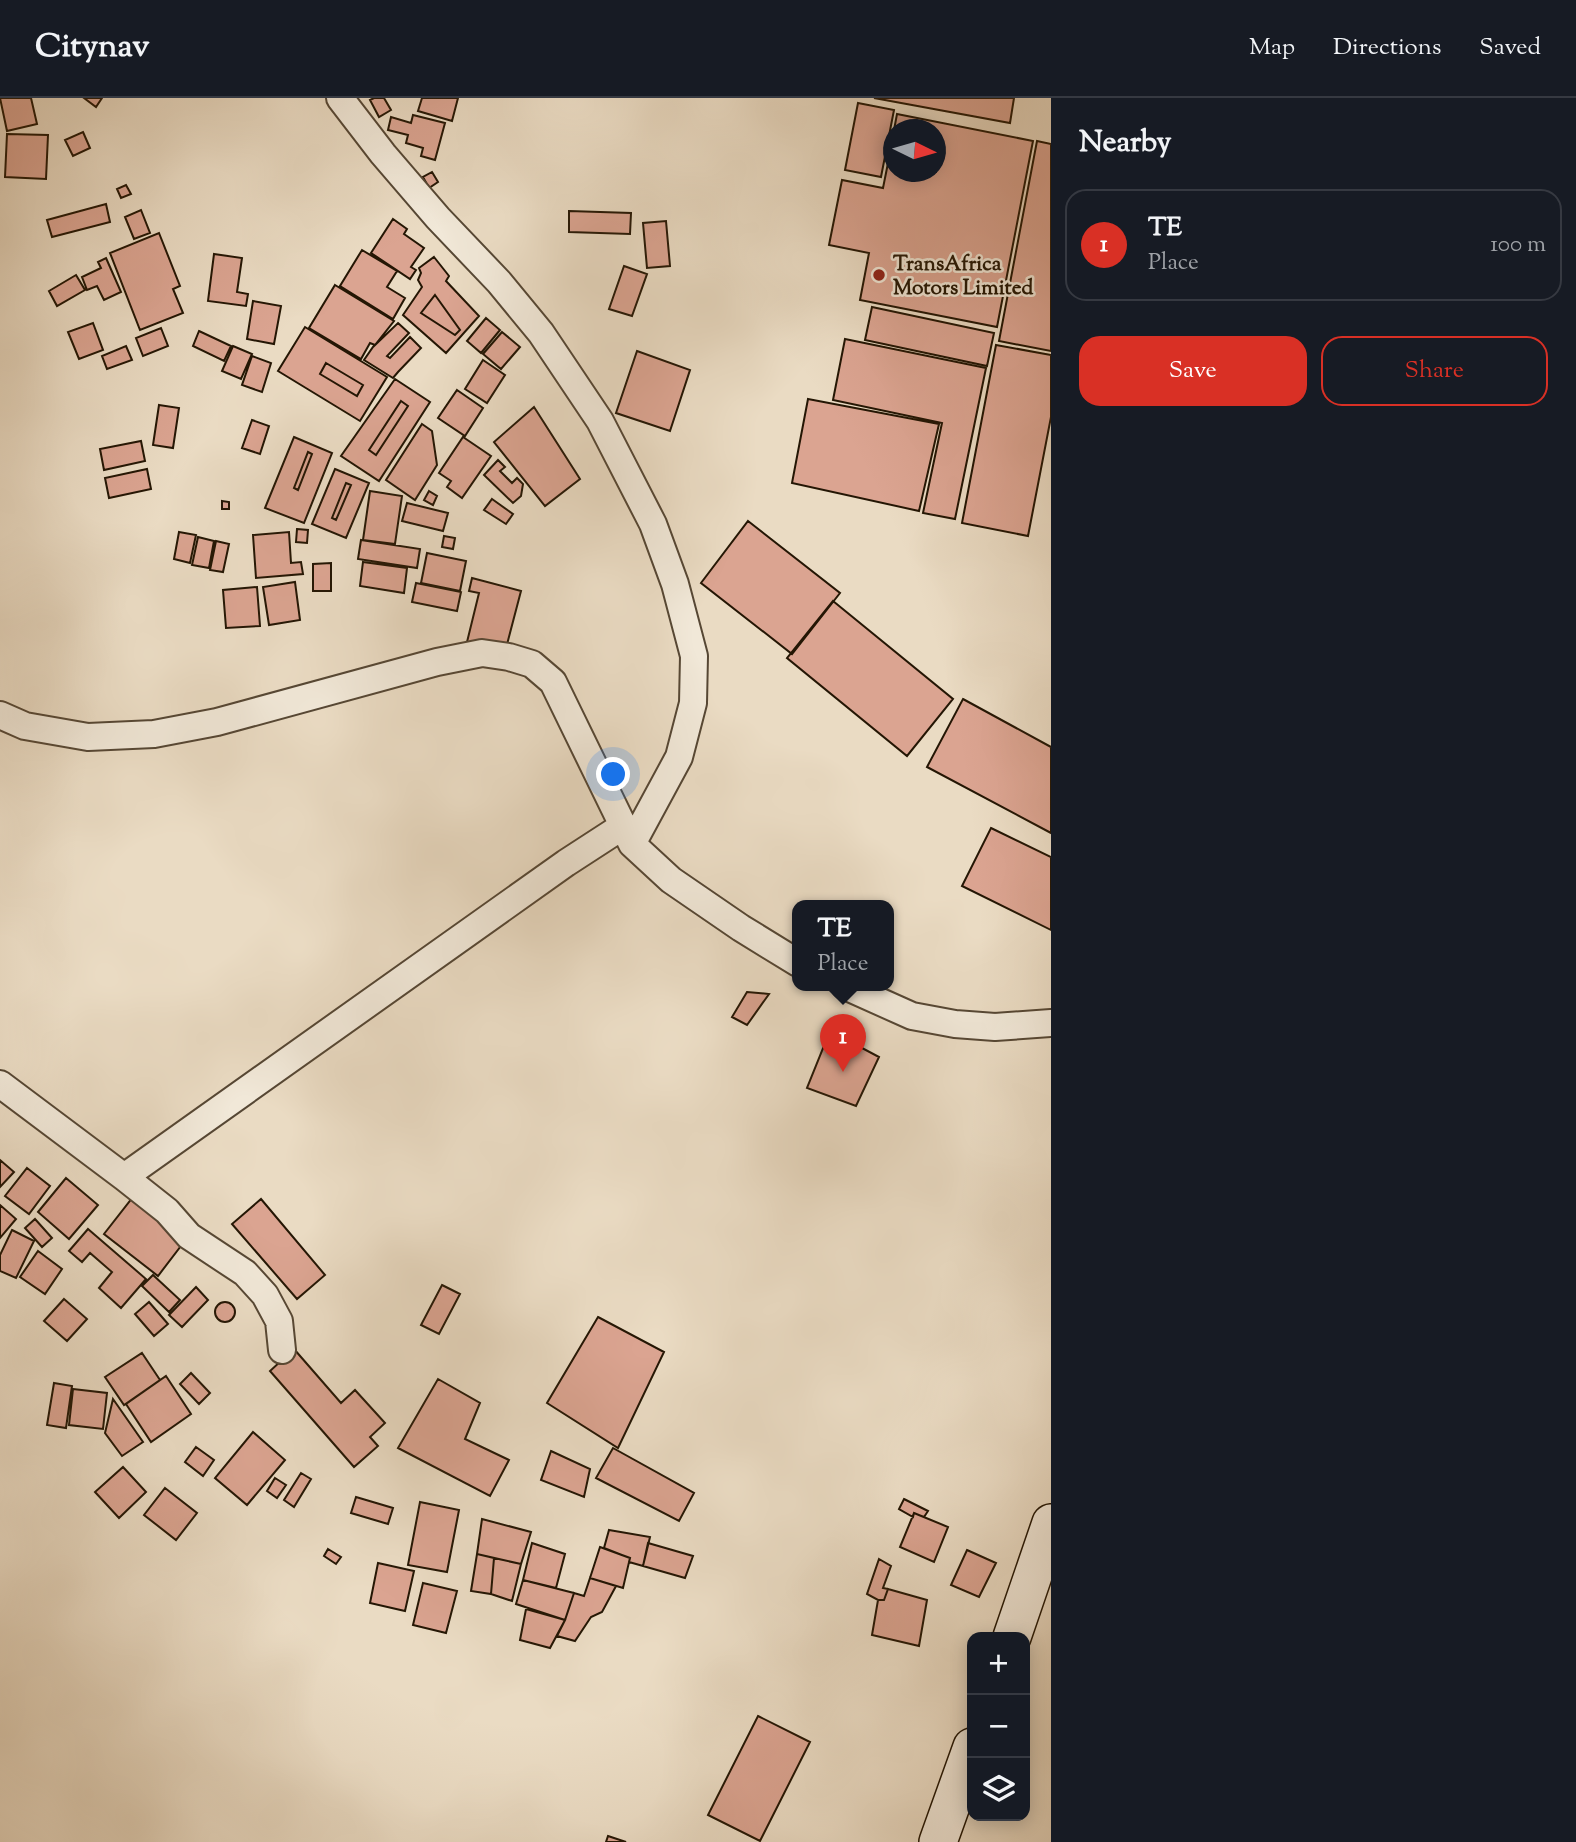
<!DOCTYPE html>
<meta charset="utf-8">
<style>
:root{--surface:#171b24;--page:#20242c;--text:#f1f3f6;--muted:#9ea1a6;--line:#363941;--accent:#d93025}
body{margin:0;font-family:"Sorts Mill Goudy",serif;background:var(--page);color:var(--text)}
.controls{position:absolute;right:21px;bottom:21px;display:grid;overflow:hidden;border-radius:14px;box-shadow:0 4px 18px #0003}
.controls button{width:63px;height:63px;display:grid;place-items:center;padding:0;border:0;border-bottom:2px solid var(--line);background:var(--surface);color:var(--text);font:35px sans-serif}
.compass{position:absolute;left:883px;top:21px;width:63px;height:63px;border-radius:50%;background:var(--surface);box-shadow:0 4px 18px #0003;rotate:95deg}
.you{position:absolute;left:614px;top:677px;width:24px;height:24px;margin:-18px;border:5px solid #fff;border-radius:50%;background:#1a73e8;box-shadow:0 0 0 10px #1a73e833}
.badge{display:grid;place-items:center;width:46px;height:46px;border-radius:50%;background:var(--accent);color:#fff;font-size:23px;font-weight:700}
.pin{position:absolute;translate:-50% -58px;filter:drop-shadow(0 2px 4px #0008)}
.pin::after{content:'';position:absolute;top:37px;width:24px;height:21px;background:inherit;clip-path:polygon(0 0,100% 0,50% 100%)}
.popup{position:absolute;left:792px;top:802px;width:102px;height:91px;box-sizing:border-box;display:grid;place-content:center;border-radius:14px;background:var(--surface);filter:drop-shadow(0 2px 5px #0005);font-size:23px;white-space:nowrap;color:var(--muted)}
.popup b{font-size:26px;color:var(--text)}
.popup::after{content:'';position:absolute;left:50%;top:100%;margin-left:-14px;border:14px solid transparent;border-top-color:var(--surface)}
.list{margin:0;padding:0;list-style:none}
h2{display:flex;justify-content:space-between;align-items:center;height:91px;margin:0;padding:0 28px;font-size:30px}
h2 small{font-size:23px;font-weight:400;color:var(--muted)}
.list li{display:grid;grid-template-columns:46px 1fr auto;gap:21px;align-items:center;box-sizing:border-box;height:112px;margin:0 14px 14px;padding:0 14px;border:2px solid var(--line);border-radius:21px}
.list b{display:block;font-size:26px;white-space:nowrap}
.list p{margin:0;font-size:23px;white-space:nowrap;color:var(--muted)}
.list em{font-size:23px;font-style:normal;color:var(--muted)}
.actions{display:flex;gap:14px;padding:21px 28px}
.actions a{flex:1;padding:16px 0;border:2px solid var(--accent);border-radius:21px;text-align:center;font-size:24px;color:var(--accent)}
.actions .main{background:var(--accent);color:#fff}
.icon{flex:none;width:38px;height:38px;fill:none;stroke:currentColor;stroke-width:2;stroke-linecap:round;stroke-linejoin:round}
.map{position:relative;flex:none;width:1051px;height:1744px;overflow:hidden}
header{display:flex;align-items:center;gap:42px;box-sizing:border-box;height:98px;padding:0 35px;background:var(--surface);border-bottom:2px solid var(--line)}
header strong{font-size:33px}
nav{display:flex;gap:38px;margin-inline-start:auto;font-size:24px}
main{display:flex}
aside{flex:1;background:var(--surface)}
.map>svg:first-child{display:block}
</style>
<header>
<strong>Citynav</strong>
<nav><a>Map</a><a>Directions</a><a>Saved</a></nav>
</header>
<main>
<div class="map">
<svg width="1051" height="1744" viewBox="0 0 1051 1744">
<rect width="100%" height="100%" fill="#eadbc3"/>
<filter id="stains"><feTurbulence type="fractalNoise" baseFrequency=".00286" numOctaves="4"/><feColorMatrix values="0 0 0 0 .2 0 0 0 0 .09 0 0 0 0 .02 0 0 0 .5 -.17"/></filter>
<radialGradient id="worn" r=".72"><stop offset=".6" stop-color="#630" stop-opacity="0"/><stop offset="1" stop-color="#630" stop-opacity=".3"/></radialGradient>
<path fill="#dba491" stroke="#241604" stroke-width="2" fill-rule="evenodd" d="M0 0H31L37 26 7 33Z
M84 0H102L96 9Z
M374 0H384L391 12 379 19 370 2Z
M422 0H458L452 23 418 13Z
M874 0H1014L1010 25Z
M858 5 894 12 881 79 845 72Z
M897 16 1033 43 997 229 860 202 869 155 829 147 842 82 883 90 894 35V74H936V32H894Z
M413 17 445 25 435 62 421 58 423 50 406 45 408 37 388 32 391 19 411 25Z
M83 34 90 50 73 58 65 42Z
M7 36 48 37 46 81 5 79Z
M1037 43 1051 46V253L999 243Z
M432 74 438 84 429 90 423 79Z
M126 87 131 96 121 100 117 91Z
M106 106 110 124 52 139 47 122Z
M141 112 150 135 134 141 125 119Z
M569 113 631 115 630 136 569 134Z
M393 121 407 131 404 136 424 150 411 169 416 172 410 181 371 155Z
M666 123 670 168 647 170 643 125Z
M159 135 180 188 173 191 183 215 140 232 110 155Z
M362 152 397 173 387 189 405 200 393 221 340 188Z
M214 156 242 160 237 194 248 196 246 208 208 203Z
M434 159 449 178 446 183 479 218 446 255 403 217 422 189 418 182 421 175 419 170ZM435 197 460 232 455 237 421 215Z
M106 160 121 194 104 202 97 188 87 192 82 179 101 170 98 164Z
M624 168 647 176 632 218 609 211Z
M76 177 85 192 57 208 49 193Z
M335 187 394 223 375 247 370 245 361 261 309 230Z
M435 197 460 232 455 237 421 215Z
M253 203 281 208 274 246 247 241Z
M872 209 994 235 987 268 865 242Z
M486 220 500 232 481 255 467 243Z
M93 225 103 252 79 261 68 234Z
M398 225 409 235 387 258 390 260 410 239 421 250 398 274 393 280 364 262 373 249Z
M305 229 387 279 360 323 278 273ZM326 265 363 287 357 298 320 276Z
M161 230 168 248 143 258 136 240Z
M199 233 231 248 224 263 193 248Z
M502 234 520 249 501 271 483 256Z
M845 241 986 270 955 421 923 415 942 325 833 302Z
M996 247 1051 257V319L1028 438 962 425Z
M126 248 132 262 107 271 102 258Z
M233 248 252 256 241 281 222 273Z
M637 253 690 272 670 333 616 315Z
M252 258 271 265 262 294 242 287Z
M483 262 505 277 487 305 465 291Z
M326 265 363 287 357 298 320 276Z
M395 281 430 304 379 383 341 358ZM401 303 408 308 376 357 369 352Z
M457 292 483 310 465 338 438 320Z
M808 301 939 326 919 413 792 385Z
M401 303 408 308 376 357 369 352Z
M159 307 179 310 173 350 153 347Z
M534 309 580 381 545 408 494 344Z
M252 322 269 328 260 356 242 350Z
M422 326 432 333 437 367 415 402 386 382Z
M294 339 332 355 304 425 265 410ZM308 354 312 356 298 392 294 390Z
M463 339 491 358 462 400 447 389 451 383 439 375Z
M141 343 145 363 104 372 100 351Z
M308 354 312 356 298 392 294 390Z
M498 362 505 369 500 373 512 385 517 380 523 386 521 398 513 405 484 377Z
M147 371 151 391 109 400 105 380Z
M335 371 369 385 346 440 312 426ZM346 385 351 387 336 422 332 420Z
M346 385 351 387 336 422 332 420Z
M370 393 402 398 395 446 363 442Z
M429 393 437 398 433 407 424 402Z
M492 401 513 416 506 426 484 412Z
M222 403 229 404V411H222Z
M407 405 448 415 443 433 402 423Z
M748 423 840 495 792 556 701 485Z
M297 431 308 432 307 445 296 444Z
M179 434 196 437 190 465 174 461Z
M289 434 291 465 301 464 303 476 256 480 253 437Z
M444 438 455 440 453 451 442 449Z
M198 439 214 443 209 470 192 467Z
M361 442 420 451 417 470 358 461Z
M216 443 229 446 223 474 210 472Z
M427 455 466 463 460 493 421 485Z
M363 464 407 470 404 495 360 488Z
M331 465V493H313V466Z
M472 480 521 493 505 554 467 544 479 495 469 493Z
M295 484 300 522 269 527 263 489Z
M416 485 461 494 457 513 412 504Z
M257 489 260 528 226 530 223 492Z
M833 503 953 601 907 658 787 560Z
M963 601 1051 649V735L927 669Z
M991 730 1051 759V832L962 788Z
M747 894 769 896 747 927 732 919Z
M830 933 879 959 856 1008 807 990Z
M0 1062 14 1074 0 1089Z
M27 1070 50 1088 29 1116 5 1098Z
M66 1080 98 1107 69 1141 38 1114Z
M133 1099 187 1140 158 1178 104 1136Z
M261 1101 325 1177 297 1201 232 1126Z
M0 1107 16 1121 0 1140Z
M35 1121 52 1140 42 1149 25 1130Z
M88 1131 146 1181 121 1210 99 1190 112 1174 90 1155 82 1164 69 1153Z
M12 1132 34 1143 16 1180 0 1173V1157Z
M38 1153 62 1171 45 1196 20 1179Z
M153 1177 180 1202 169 1214 142 1188Z
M442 1187 460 1196 439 1236 421 1227Z
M196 1189 208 1202 182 1229 169 1217Z
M64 1201 87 1221 67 1243 44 1223Z
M215 1214a10 10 0 1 1 20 0a10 10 0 1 1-20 0Z
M149 1204 168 1226 154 1238 135 1216Z
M598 1219 664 1254 618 1350 547 1305Z
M294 1251 341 1305 355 1292 385 1325 370 1339 378 1348 354 1369 270 1273Z
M142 1255 160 1282 124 1307 105 1279Z
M191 1275 210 1295 199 1306 180 1286Z
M166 1278 191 1316 151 1344 126 1306Z
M438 1281 480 1305 465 1341 509 1362 490 1398 398 1350Z
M54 1285 72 1288 66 1330 47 1327Z
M73 1291 107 1295 103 1331 69 1327Z
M113 1301 143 1344 122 1358 105 1335Z
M253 1334 285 1362 247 1407 215 1380Z
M196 1349 214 1362 203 1378 185 1364Z
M613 1350 694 1395 679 1423 596 1380Z
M551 1353 590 1371 584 1399 541 1382Z
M123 1369 146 1394 119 1420 95 1394Z
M301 1375 311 1381 294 1409 284 1402Z
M275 1380 286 1387 277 1400 267 1393Z
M165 1390 197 1415 176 1442 144 1417Z
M356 1399 393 1410 388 1426 351 1415Z
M904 1401 928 1413 924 1419 914 1415 913 1419 899 1411Z
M420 1404 459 1412 447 1474 408 1467Z
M914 1415 948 1429 934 1464 900 1449Z
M482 1421 531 1434 521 1466 477 1456Z
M609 1432 650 1439 643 1468 629 1464 630 1460 604 1450Z
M532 1445 565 1456 556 1490 523 1482Z
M648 1445 693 1458 685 1480 643 1468Z
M600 1449 630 1460 623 1490 590 1480Z
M328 1451 341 1459 336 1466 324 1458Z
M967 1452 996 1465 979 1499 951 1487Z
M477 1456 494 1460 491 1496 471 1493Z
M494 1460 521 1466 512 1503 491 1496Z
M879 1461 891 1468 883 1490 888 1491 884 1502H878L867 1496Z
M378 1465 414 1473 405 1513 370 1505Z
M590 1480 616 1488 602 1514 591 1519 575 1543 557 1538 565 1522 574 1495 584 1498Z
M523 1482 574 1495 565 1522 516 1506Z
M423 1485 457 1493 446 1535 413 1527Z
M888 1491 927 1502 919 1548 872 1537 878 1502H884Z
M526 1511 565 1522 550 1550 520 1542Z
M758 1618 810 1644 760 1743 708 1717Z
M608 1738 626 1744H606Z"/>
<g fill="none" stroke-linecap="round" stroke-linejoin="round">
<defs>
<path id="minor" d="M340 0 383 56 438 120 499 184 541 235 600 323 653 426 675 486 694 558 693 605 679 659 632 746
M0 617 25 628 88 639 154 636 217 624 437 564 482 555 509 559 532 566 553 584 632 746 671 782 741 830 798 865
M845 888 912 918 955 926 995 929 1051 925
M0 986 124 1079 167 1113 189 1138 245 1175 265 1197 279 1223 282 1252
M124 1079 566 765 623 728"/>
<path id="secondary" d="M1012 1539 1051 1425
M938 1744 972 1649"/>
</defs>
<use href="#minor" stroke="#564734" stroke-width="30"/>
<use href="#secondary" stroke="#241604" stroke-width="40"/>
<use href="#minor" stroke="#f1e8d8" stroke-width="26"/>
<use href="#secondary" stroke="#f1e8d8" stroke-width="37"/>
</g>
<circle fill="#8f2418" stroke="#f1e8d8" stroke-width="2.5" cx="879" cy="177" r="7"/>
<g text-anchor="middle" stroke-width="5" stroke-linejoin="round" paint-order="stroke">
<g font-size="21" font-weight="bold" fill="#241604" stroke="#f1e8d8" text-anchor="start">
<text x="893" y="172">TransAfrica<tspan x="893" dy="24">Motors Limited</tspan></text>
</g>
</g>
<rect width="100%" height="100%" filter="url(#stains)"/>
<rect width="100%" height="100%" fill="url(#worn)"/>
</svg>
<div class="controls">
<button>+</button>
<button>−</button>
<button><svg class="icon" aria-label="layers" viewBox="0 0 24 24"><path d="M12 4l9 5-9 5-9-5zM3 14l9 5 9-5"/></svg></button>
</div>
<svg class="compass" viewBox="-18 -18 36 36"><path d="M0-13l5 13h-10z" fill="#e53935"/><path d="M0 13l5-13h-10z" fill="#9ea1a6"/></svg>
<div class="you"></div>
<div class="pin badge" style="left:843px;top:974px">1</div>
<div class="popup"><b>TE</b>Place</div>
</div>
<aside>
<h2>Nearby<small></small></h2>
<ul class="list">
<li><span class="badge">1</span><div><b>TE</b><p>Place</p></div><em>100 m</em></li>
</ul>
<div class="actions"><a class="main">Save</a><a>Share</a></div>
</aside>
</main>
